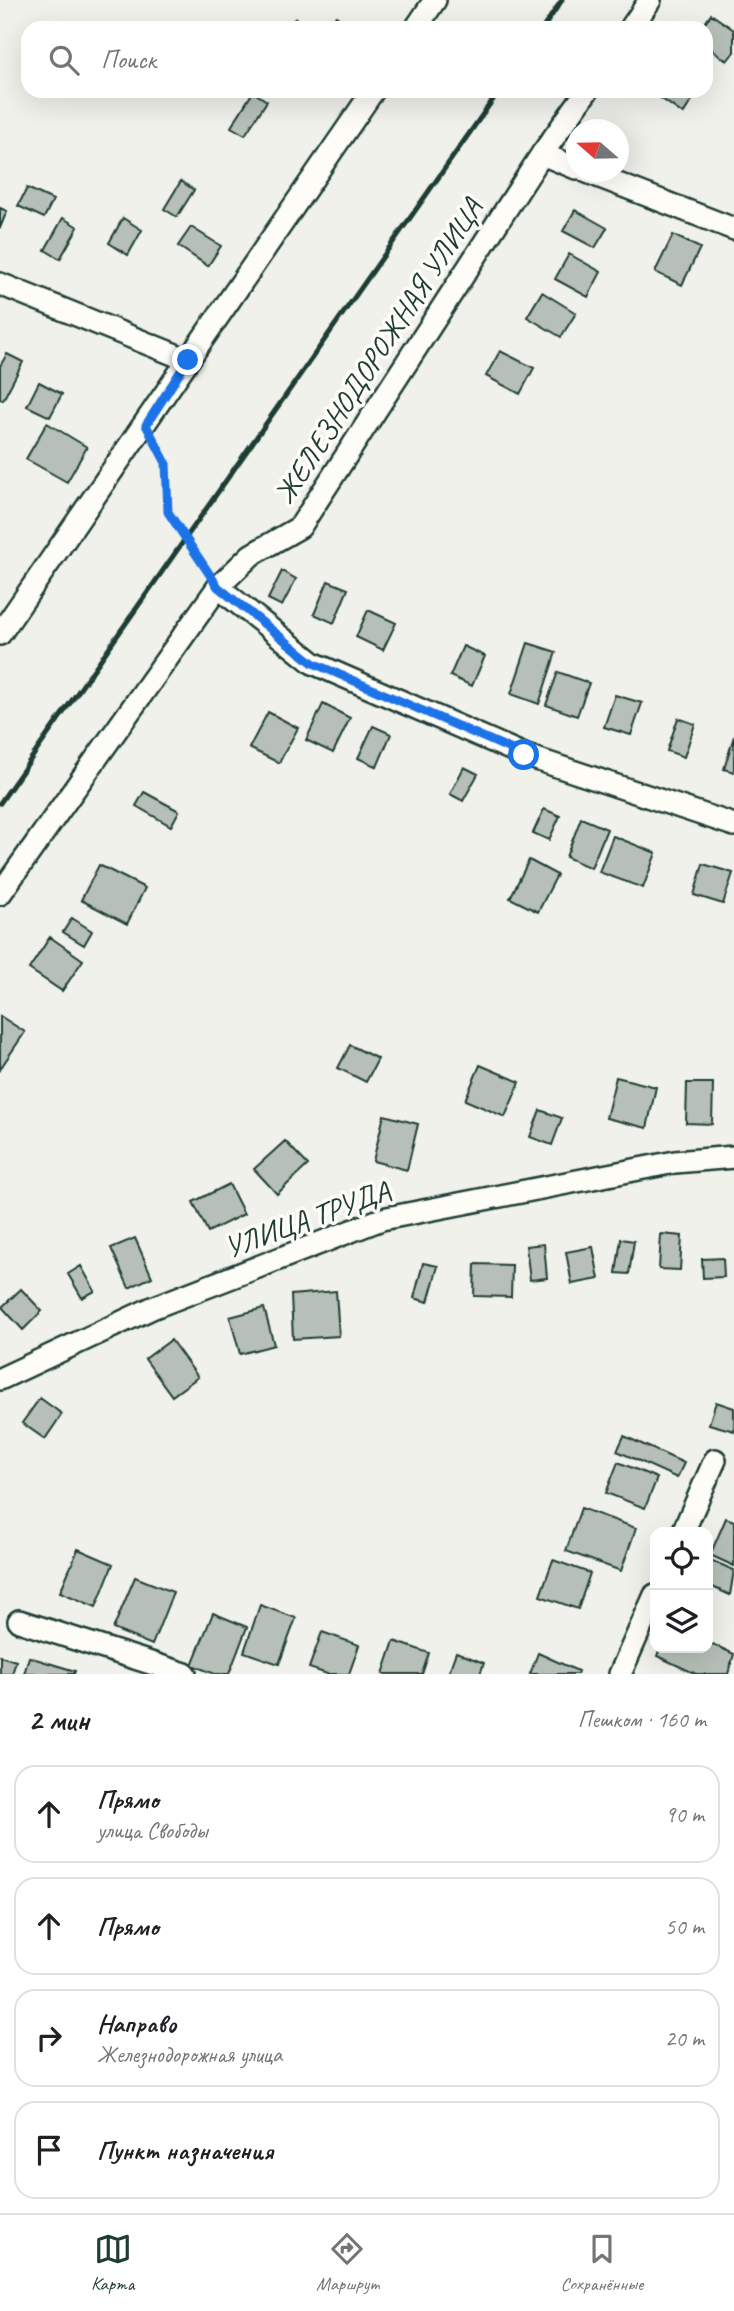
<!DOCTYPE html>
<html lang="ru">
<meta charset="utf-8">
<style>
:root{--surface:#fff;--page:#f6f6f6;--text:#202124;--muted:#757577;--line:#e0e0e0;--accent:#1f3d34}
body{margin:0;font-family:Caveat,sans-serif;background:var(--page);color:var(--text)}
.controls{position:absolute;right:21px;bottom:21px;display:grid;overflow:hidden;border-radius:14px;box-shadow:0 7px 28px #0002}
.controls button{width:63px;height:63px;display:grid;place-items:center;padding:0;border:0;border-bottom:2px solid var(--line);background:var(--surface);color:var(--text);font:35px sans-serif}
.compass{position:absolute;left:566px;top:119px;width:63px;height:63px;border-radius:50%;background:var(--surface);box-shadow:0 7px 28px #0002;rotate:290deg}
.stop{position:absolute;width:21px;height:21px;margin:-16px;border:5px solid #1a73e8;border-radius:50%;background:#fff}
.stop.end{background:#1a73e8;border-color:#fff;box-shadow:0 2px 7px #0008}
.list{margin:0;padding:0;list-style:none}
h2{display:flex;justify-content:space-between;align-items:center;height:91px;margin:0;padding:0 28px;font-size:30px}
h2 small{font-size:23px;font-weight:400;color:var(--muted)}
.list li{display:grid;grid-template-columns:46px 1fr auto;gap:21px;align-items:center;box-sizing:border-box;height:98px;margin:0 14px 14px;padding:0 14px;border:2px solid var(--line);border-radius:21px}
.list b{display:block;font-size:26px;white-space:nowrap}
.list p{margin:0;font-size:23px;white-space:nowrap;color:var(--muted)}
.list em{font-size:23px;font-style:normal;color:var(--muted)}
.icon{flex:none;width:38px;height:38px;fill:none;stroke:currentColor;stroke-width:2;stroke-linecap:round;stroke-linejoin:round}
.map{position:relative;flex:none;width:734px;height:1674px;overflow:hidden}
.search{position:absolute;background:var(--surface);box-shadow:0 7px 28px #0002;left:21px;right:21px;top:21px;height:77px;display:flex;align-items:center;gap:18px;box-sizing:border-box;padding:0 24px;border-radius:21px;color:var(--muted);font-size:26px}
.sheet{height:539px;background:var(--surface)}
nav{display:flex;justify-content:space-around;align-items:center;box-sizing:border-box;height:98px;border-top:2px solid var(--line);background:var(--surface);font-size:19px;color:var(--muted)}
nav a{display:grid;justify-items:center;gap:4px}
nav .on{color:var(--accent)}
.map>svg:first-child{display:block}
</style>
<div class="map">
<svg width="734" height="1674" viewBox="0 0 734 1674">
<rect width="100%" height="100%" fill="#f0f1eb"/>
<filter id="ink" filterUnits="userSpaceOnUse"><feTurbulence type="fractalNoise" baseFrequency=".0143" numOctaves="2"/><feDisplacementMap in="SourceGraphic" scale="14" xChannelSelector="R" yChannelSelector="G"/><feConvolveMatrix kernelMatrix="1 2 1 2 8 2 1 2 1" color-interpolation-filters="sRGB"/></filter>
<g filter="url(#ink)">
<path fill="#b6bfb8" stroke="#1f3d34" stroke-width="2" d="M711 14 734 30V52L727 61 706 46V28H702Z
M336 16 352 28H327Z
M295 18 310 28H288Z
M662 91H686L694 97 683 114 658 96Z
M253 92 267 101 245 135 231 127Z
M181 181 194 190 177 217 164 209Z
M27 188 53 200 44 218 18 206Z
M0 208 7 211 0 228Z
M575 210 607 228 595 248 563 231Z
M63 218 78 227 60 259 45 250Z
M123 218 142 230 128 255 109 243Z
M191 227 221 246 208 266 178 246Z
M673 235 700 248 682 285 655 272Z
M569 254 601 272 588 297 555 279Z
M542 292 576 313 561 337 527 317Z
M500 351 534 368 520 394 486 376Z
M7 354 23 362 3 400 0 399V366Z
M39 382 62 394 50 417 27 406Z
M47 423 87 447 67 482 26 459Z
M282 571 296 579 282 606 268 599Z
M328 581 348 589 334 623 314 614Z
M368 610 396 623 383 650 356 637Z
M528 643 556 652 539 704 511 694Z
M463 646 485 656 472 686 450 676Z
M558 672 589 683 577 716 546 705Z
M615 695 642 703 631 735 604 727Z
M323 704 350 718 333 753 306 740Z
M268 712 298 728 279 763 249 748Z
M678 718 695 724 684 757 667 751Z
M373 726 391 734 377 767 358 758Z
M734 736V772L724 769Z
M464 767 478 774 463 801 450 794Z
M144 792 179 811 171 826 136 806Z
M544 809 560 816 549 840 533 833Z
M581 818 607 829 591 868 566 857Z
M613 836 656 853 643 888 599 872Z
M529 860 557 875 538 912 510 898Z
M703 864 733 873 723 904 694 895Z
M99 865 145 888 127 924 81 900Z
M72 918 92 931 84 945 63 932Z
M50 937 83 960 62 991 29 969Z
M0 1016 25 1032 0 1069Z
M350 1045 378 1059 366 1082 338 1068Z
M480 1065 520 1082 505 1117 465 1100Z
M616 1077 656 1087 647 1128 606 1118Z
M687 1083H713L712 1124 686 1123Z
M540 1110 562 1118 552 1145 530 1137Z
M384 1115 418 1124 407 1170 373 1161Z
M285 1141 308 1165 277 1194 254 1169Z
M229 1184 244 1214 208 1232 193 1202Z
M661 1234 682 1236 680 1270 659 1269Z
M135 1238 152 1277 129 1288 111 1248Z
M621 1239 634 1241 629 1274 616 1273Z
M544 1244 547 1278 530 1280 526 1246Z
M593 1247 599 1279 572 1284 566 1252Z
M723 1258 724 1277 703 1278 702 1259Z
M423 1263 438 1266 428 1302 414 1298Z
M475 1264 512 1265 511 1297 474 1296Z
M81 1266 95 1291 82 1298 68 1274Z
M21 1289 42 1311 23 1330 2 1307Z
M336 1291 339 1336 293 1339 291 1295Z
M264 1308 274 1345 240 1354 230 1317Z
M171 1340 198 1377 172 1396 145 1359Z
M40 1398 62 1414 45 1439 22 1423Z
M716 1402 734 1408V1431L709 1424Z
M624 1436 684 1463 677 1478 617 1451Z
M618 1462 657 1478 645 1508 606 1493Z
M581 1508 636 1528 621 1571 566 1551Z
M726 1518 734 1521V1566L710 1555Z
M78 1549 113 1564 96 1607 60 1592Z
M708 1559 734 1570 730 1595 708 1585Z
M553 1560 590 1573 578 1609 540 1596Z
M135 1577 173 1592 152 1645 113 1629Z
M260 1605 296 1618 279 1664 244 1652Z
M213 1613 247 1627 229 1674H215L192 1665Z
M322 1632 359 1645 349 1674H327L309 1668Z
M394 1641 429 1653 422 1674H383Z
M708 1642 734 1654 728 1674H696L657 1656 660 1648H708Z
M456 1652 484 1663 480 1674H448Z
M538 1653 578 1671 577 1674H530Z
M0 1656 16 1661 12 1674H0Z
M29 1657 75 1671 74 1674H24Z"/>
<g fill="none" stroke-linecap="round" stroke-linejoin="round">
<defs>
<path id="street" d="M416 28 435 0
M631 28 650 0
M542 154 576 168
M587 172 734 229
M0 284 188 360
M218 587 313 663 524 755 734 825
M0 634 373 91
M0 894 218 587 251 555 300 527 542 154 587 91
M0 1379 152 1308 382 1219 675 1162 734 1157
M683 1532 715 1460
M19 1621 185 1674
M620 1674 655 1595"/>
</defs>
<use href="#street" stroke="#1f3d34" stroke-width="26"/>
<path stroke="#1f3d34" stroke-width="4.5" stroke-dasharray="2 5" stroke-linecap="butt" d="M156 444 166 463 168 512 206 568"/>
<use href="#street" stroke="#fdfcf7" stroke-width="21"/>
<path stroke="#1f3d34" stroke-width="5" d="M543 28 562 0
M0 803 499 91"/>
</g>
</g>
<g fill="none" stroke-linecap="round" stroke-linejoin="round" filter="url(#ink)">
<path stroke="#1a73e8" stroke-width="9" d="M188 360 146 425 166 463 168 512 218 587 313 663 524 755"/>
</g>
<g text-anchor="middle" stroke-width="7" stroke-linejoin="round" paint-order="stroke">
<g font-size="30" fill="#1f3d34" stroke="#fdfcf7">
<text transform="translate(378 351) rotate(-57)" y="10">ЖЕЛЕЗНОДОРОЖНАЯ УЛИЦА</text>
<text transform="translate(307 1219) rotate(-20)" y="10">УЛИЦА ТРУДА</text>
</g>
</g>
</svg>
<div class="controls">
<button><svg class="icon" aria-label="locate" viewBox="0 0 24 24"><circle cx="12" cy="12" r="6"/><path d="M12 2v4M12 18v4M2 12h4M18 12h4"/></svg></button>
<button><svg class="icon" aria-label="layers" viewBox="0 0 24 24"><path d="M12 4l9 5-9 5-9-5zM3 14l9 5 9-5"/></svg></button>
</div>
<svg class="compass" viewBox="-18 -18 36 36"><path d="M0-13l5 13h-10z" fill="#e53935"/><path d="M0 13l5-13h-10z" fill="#757577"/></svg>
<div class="stop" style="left:524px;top:755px"></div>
<div class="stop end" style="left:188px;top:360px"></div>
<div class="search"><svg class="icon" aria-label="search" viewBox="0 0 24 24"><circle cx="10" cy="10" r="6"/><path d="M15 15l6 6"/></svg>Поиск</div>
</div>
<section class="sheet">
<h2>2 мин<small>Пешком · 160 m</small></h2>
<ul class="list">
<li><svg class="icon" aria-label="ahead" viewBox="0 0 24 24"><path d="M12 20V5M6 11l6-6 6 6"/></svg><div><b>Прямо</b><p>улица Свободы</p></div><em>90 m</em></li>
<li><svg class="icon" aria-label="ahead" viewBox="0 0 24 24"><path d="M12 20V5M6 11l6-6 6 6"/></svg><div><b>Прямо</b></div><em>50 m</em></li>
<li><svg class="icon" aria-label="right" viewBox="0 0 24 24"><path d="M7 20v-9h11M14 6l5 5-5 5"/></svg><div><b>Направо</b><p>Железнодорожная улица</p></div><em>20 m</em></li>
<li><svg class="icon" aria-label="arrive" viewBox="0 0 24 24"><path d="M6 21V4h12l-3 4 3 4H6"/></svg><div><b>Пункт назначения</b></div></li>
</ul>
</section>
<nav>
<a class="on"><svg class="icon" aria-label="map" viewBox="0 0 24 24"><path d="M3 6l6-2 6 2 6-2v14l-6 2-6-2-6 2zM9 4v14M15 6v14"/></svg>Карта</a>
<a><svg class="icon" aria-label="directions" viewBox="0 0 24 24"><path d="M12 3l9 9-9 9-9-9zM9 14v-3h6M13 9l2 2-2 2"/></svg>Маршрут</a>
<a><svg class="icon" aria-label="saved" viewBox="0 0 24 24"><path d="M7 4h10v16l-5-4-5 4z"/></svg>Сохранённые</a>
</nav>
